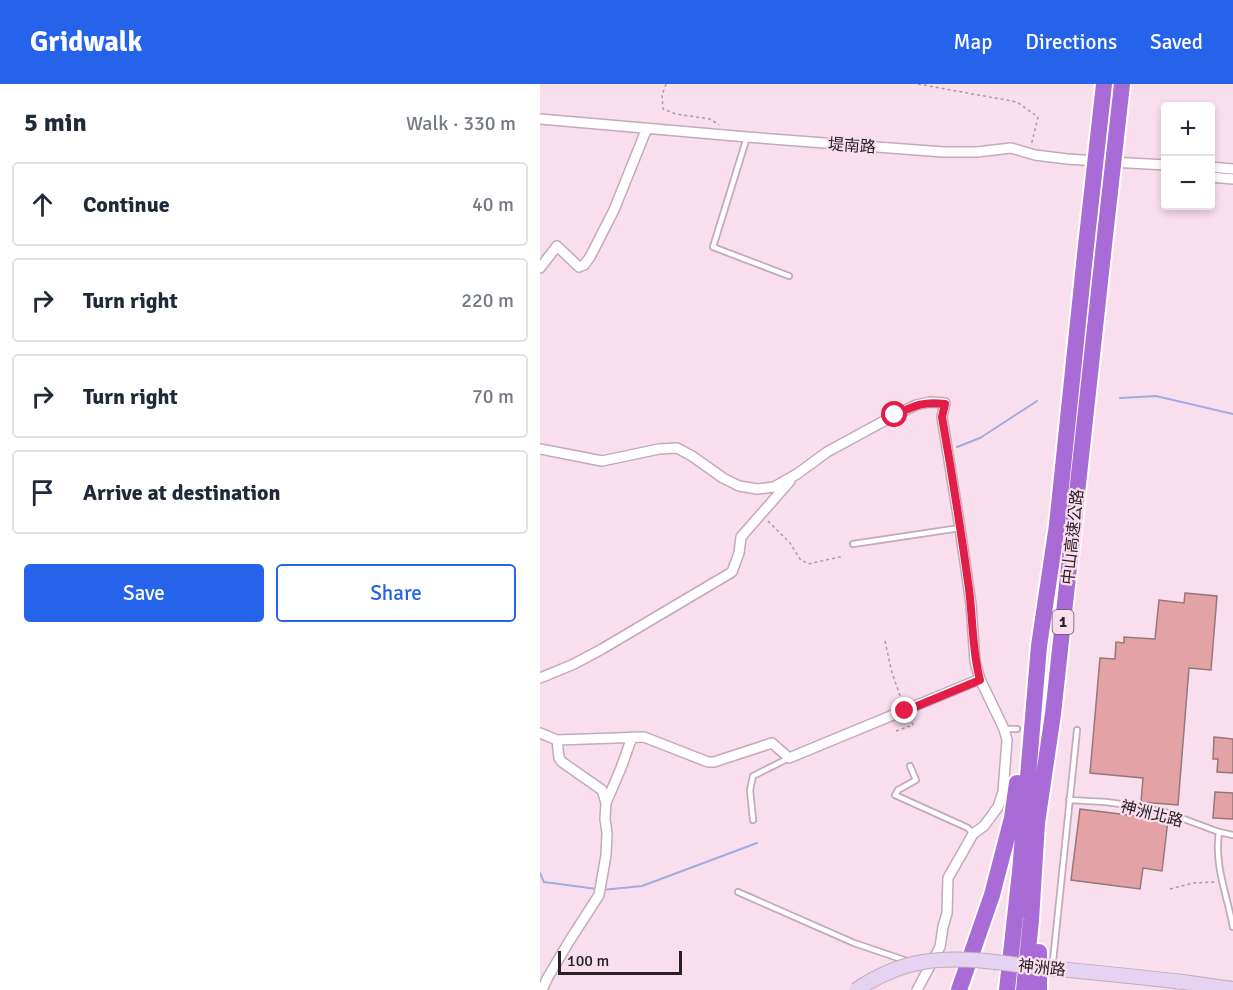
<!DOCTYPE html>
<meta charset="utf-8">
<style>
:root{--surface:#fff;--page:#f2f2f3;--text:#1f2937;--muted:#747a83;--line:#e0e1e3;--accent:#2563eb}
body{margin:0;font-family:Signika,"Noto Sans TC",sans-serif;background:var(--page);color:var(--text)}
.controls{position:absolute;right:18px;top:18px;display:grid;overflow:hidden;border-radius:6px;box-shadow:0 3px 9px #0003}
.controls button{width:54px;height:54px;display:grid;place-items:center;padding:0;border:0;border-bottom:2px solid var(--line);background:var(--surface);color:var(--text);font:30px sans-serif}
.scale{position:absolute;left:18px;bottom:15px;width:124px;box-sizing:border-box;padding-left:6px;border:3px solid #2a2127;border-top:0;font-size:16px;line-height:21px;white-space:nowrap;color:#2a2127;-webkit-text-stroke:4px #f9dfee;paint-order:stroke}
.stop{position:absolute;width:18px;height:18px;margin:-14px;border:4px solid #e11d48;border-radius:50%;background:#fff}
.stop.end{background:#e11d48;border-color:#fff;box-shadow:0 2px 6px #0008}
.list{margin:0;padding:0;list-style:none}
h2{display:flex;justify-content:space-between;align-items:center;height:78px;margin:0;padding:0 24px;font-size:26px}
h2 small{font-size:20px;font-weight:400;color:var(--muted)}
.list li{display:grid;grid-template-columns:39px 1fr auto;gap:18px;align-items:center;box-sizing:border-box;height:84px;margin:0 12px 12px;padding:0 12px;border:2px solid var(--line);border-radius:6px}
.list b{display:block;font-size:22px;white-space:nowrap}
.list em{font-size:20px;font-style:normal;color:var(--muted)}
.actions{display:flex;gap:12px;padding:18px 24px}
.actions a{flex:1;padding:14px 0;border:2px solid var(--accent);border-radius:6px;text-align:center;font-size:21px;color:var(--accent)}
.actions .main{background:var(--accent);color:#fff}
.icon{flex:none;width:33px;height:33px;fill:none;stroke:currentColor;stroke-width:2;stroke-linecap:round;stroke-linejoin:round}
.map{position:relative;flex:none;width:693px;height:906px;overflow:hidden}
header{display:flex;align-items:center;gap:36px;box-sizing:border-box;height:84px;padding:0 30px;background:var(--accent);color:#fff}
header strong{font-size:28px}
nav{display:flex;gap:33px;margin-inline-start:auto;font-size:21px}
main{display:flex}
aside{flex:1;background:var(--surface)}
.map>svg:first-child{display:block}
</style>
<header>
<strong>Gridwalk</strong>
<nav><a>Map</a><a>Directions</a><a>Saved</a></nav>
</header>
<main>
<aside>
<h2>5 min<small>Walk · 330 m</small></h2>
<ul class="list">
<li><svg class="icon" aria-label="ahead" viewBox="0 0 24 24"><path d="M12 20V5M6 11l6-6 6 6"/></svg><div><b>Continue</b></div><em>40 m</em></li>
<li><svg class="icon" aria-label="right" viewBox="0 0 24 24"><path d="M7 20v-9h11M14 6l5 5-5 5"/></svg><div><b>Turn right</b></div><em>220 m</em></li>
<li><svg class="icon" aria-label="right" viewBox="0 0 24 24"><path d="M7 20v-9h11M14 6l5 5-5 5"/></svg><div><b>Turn right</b></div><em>70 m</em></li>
<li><svg class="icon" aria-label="arrive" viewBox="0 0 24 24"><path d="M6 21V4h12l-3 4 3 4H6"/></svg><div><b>Arrive at destination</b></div></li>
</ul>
<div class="actions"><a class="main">Save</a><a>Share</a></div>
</aside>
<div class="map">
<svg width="693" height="906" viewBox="0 0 693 906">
<rect width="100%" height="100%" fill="#f9dfee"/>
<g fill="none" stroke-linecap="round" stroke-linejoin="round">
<path stroke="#a1abe0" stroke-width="2" d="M580 314 616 312 693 330
M417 363 440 354 497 317
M0 789 4 798 57 805
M62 806 102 802 217 759"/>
</g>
<path fill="#e3a2a6" stroke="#94787a" stroke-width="1.5" d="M645 509 677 512 671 586 649 584 638 721 601 718 603 694 550 689 560 574 575 575 576 558 584 559V553L615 555 619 516 644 519Z
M674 653 693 655V689L677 688 678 675H673Z
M675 708 693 709V735L673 734Z
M540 725 628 736 622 787 603 784 600 805 531 796Z"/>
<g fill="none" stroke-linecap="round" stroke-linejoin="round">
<defs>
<path id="lane" d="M207 53 173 163 249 192
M313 460 420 444
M465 645H477
M370 682 376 696 358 706 355 711 428 744 433 750
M529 716 566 718 594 722 625 728 679 748 693 751
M213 736 210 706 213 692 249 674
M679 748C674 781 687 811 693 843
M198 808 314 859 367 877
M513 877 537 646"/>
<path id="street" d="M0 35 207 53 403 68H437L471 64 495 71 527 75 557 77
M571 78 626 81
M670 83 693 85
M670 93 693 95
M0 184 17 162 39 183 44 181 50 173 74 126 107 44
M0 365 62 377 119 365 137 364 152 372 183 394 199 402 217 405 234 403 257 390 287 368 355 331 376 321 390 318 405 319 402 333 420 444 431 520 435 578 440 595 464 645 467 656 463 708 458 723 444 742 433 750 408 794 407 829 403 843 400 863 377 906
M0 594 34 580 62 565 192 488 199 469 201 453 250 397
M0 649 17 656 104 653 168 678H174L232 659 249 674 440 595
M66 719 81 684 92 653
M2 906 8 893 30 856 59 811 66 771 67 749 65 735 66 719 62 706 22 678 19 674 17 656"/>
<path id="secondary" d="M643 898 693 905"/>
<path id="highway" d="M499 868V906
M419 906 452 811 472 734 477 699
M467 906 480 788 499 562 517 441 545 171
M484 906 491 836 497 739 513 630 563 170"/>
</defs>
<use href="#lane" stroke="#c3aab9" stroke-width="8"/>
<use href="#street" stroke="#c3aab9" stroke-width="12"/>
<use href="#secondary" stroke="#c3aab9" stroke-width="16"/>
<use href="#highway" stroke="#fff" stroke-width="20"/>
<path stroke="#ac98a4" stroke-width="1.5" stroke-dasharray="3 3" stroke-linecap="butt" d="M126 0 122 11 123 25 136 30 170 35 179 41
M378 0 477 18 498 33 491 62
M228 437 250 459 260 475 268 480 304 472
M345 557 352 589 362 617
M356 647 373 641 370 635
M630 805 653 799 675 798"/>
<use href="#lane" stroke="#fff" stroke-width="4.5"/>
<use href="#street" stroke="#fff" stroke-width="9"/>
<use href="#secondary" stroke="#e5d3f2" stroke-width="14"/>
<use href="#highway" stroke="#a96bd5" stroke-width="16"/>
<defs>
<path id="secondary-bridge" d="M316 906C337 892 358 882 383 878 417 872 454 878 488 882 539 887 591 892 643 898"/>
<path id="highway-bridge" d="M563 170 582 0
M545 171 564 0"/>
</defs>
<use href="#secondary-bridge" stroke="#c3aab9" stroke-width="16" stroke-linecap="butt"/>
<use href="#highway-bridge" stroke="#fff" stroke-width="20" stroke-linecap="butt"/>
<use href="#secondary-bridge" stroke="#e5d3f2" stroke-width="14"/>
<use href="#highway-bridge" stroke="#a96bd5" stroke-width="16"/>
</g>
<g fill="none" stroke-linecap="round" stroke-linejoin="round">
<path stroke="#e11d48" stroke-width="8" d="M355 331C374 322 383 317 405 320L402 333C412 390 421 447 429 505 433 535 432 567 440 596L365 627"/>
</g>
<g text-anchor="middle" stroke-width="4.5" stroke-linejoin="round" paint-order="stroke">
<rect fill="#f9dfee" stroke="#685a63" stroke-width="1.5" x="512.5" y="526" width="21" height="24" rx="4.5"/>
<g font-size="15" font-weight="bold" fill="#2a2127">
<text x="523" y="543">1</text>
</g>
<g font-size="16" fill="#2a2127" stroke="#f9dfee">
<text transform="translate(312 61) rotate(4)" y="6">堤南路</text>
<text transform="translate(532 453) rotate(-84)" y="6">中山高速公路</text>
<text transform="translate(612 729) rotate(14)" y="6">神洲北路</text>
<text transform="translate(502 883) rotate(6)" y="6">神洲路</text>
</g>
</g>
</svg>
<div class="controls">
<button>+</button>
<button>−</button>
</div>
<div class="scale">100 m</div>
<div class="stop" style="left:355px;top:331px"></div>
<div class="stop end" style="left:365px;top:627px"></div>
</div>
</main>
